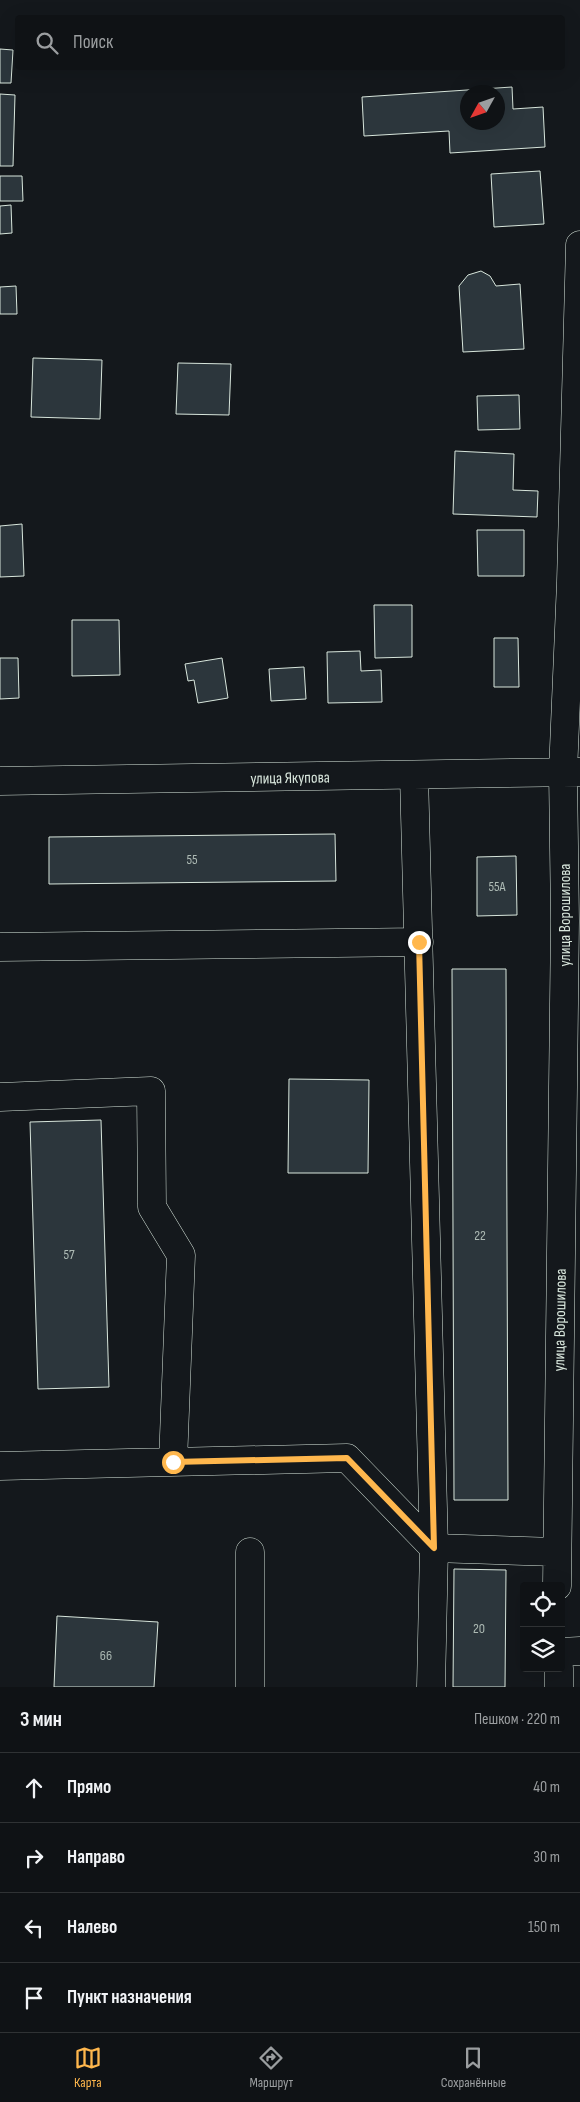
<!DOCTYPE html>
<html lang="ru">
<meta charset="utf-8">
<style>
:root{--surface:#0f1215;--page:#1d2022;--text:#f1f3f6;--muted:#9b9ea0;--line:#2f3234;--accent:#ffb74d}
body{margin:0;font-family:"Sofia Sans Condensed",sans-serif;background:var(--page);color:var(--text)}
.controls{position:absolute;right:15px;bottom:15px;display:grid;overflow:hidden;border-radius:5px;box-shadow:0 5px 20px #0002}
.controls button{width:45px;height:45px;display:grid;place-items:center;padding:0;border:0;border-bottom:1px solid var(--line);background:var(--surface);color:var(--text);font:25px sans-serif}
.compass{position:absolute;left:460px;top:85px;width:45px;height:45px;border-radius:50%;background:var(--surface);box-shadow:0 5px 20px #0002;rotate:230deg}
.stop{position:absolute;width:15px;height:15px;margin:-11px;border:4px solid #ffb74d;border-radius:50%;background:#fff}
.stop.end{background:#ffb74d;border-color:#fff;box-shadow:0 1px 5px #0008}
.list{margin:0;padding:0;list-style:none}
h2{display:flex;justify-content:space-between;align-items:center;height:65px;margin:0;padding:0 20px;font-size:21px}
h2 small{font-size:16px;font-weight:400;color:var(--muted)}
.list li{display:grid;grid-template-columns:32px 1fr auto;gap:15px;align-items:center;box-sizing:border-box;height:70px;padding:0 20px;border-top:1px solid var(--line)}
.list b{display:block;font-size:19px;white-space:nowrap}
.list em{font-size:16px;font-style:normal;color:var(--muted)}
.icon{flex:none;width:28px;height:28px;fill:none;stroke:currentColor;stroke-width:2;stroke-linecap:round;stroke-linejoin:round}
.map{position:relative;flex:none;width:580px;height:1687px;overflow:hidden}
.search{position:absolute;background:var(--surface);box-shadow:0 5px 20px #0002;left:15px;right:15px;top:15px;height:55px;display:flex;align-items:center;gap:12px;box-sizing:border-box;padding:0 18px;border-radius:5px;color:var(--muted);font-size:19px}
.sheet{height:345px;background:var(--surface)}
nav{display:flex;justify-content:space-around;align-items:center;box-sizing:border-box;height:70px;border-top:1px solid var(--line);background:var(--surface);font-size:14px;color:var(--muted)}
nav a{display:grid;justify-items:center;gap:2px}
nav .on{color:var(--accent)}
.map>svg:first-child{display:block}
</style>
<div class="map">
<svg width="580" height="1687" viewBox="0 0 580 1687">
<rect width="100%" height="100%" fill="#14181c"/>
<path fill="#2c363c" stroke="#d8e6dc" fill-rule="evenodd" d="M0 49 13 50 11 83H0Z
M512 87 513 109 543 107 545 147 450 153 449 131 364 136 362 97ZM468 92H498V122H468Z
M0 94 15 95 13 166H0Z
M540 171 544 224 494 227 491 174Z
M0 176H22L23 201H0Z
M11 205 12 233 0 234V206Z
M481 271 490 276 496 286 520 284 524 349 463 352 459 286 468 275Z
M16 286 17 314H0V287Z
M33 358 102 360 100 419 31 417Z
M178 363 231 364 229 415 176 414Z
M519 395 520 429 478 430 477 396Z
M455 451 514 454 513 490 538 491 537 517 453 514Z
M22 524 24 576 0 577V526Z
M477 530H524V576H478Z
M374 605H412V657L375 658Z
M72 620H119L120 675 72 676Z
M494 638H518L519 687H494Z
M360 651 361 671 381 670 382 702 328 703 327 652Z
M0 658H18L19 698 0 699Z
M222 658 228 698 198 703 194 680 188 681 185 664Z
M304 667 306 699 271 701 269 669Z
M335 834 336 881 49 884V837Z
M516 856 517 915 477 916V857Z
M452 969H506L508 1500H454Z
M289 1079 369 1080 368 1173H288Z
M101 1120 109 1387 38 1389 30 1122Z
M454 1569 506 1570 505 1687H453Z
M57 1616 158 1622 154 1687H54Z"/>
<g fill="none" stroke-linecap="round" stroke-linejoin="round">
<defs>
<path id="minor" d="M414 775 434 1548 431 1687
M0 781 580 772
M0 947 419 942
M0 1097 151 1091 152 1207 181 1255 173 1462
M0 1466 347 1458 434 1548 556 1552
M250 1552V1687
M557 1586 565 921 563 772 571 582 580 245
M561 1652 580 1651
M559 1668V1687"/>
</defs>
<use href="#minor" stroke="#d8e6dc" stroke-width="29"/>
<use href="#minor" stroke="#14181c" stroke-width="28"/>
</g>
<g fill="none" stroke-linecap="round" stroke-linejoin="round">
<path stroke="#ffb74d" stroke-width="6" d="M173 1462 347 1458 434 1548 419 942"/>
</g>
<g text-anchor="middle" stroke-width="4" stroke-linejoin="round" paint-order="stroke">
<g font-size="14" fill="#adbab4">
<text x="192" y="864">55</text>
<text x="497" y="891">55А</text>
<text x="480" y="1240">22</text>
<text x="69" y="1259">57</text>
<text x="479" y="1633">20</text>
<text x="106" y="1660">66</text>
</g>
<g font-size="16" fill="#d8e6dc" stroke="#14181c">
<text transform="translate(290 777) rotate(-1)" y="6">улица Якупова</text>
<text transform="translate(564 915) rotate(-90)" y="6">улица Ворошилова</text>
<text transform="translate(559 1320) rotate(-89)" y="6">улица Ворошилова</text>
</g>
</g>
</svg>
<div class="controls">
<button><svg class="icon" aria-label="locate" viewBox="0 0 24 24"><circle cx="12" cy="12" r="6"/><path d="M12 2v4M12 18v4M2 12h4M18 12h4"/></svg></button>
<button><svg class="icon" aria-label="layers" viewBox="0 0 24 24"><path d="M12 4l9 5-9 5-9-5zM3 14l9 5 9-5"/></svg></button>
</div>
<svg class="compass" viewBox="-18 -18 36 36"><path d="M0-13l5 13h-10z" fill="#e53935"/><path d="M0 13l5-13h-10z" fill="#9b9ea0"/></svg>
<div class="stop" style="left:173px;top:1462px"></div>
<div class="stop end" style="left:419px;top:942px"></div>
<div class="search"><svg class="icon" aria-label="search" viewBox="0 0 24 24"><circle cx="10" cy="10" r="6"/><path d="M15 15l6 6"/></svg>Поиск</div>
</div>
<section class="sheet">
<h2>3 мин<small>Пешком · 220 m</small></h2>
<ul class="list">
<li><svg class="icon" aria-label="ahead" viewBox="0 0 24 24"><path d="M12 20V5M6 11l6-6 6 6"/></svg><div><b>Прямо</b></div><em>40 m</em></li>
<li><svg class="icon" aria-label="right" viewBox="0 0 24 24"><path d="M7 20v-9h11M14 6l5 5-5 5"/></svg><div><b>Направо</b></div><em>30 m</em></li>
<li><svg class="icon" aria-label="left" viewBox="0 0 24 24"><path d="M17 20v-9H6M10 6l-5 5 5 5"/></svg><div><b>Налево</b></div><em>150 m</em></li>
<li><svg class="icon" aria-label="arrive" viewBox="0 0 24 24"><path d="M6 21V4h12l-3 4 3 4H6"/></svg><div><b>Пункт назначения</b></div></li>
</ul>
</section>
<nav>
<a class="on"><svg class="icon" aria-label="map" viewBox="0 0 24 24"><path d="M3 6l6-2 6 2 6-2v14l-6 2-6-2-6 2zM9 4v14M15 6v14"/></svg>Карта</a>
<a><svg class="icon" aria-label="directions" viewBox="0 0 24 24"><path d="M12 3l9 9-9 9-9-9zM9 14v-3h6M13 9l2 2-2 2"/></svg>Маршрут</a>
<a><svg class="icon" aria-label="saved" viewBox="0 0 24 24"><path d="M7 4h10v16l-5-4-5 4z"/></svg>Сохранённые</a>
</nav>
